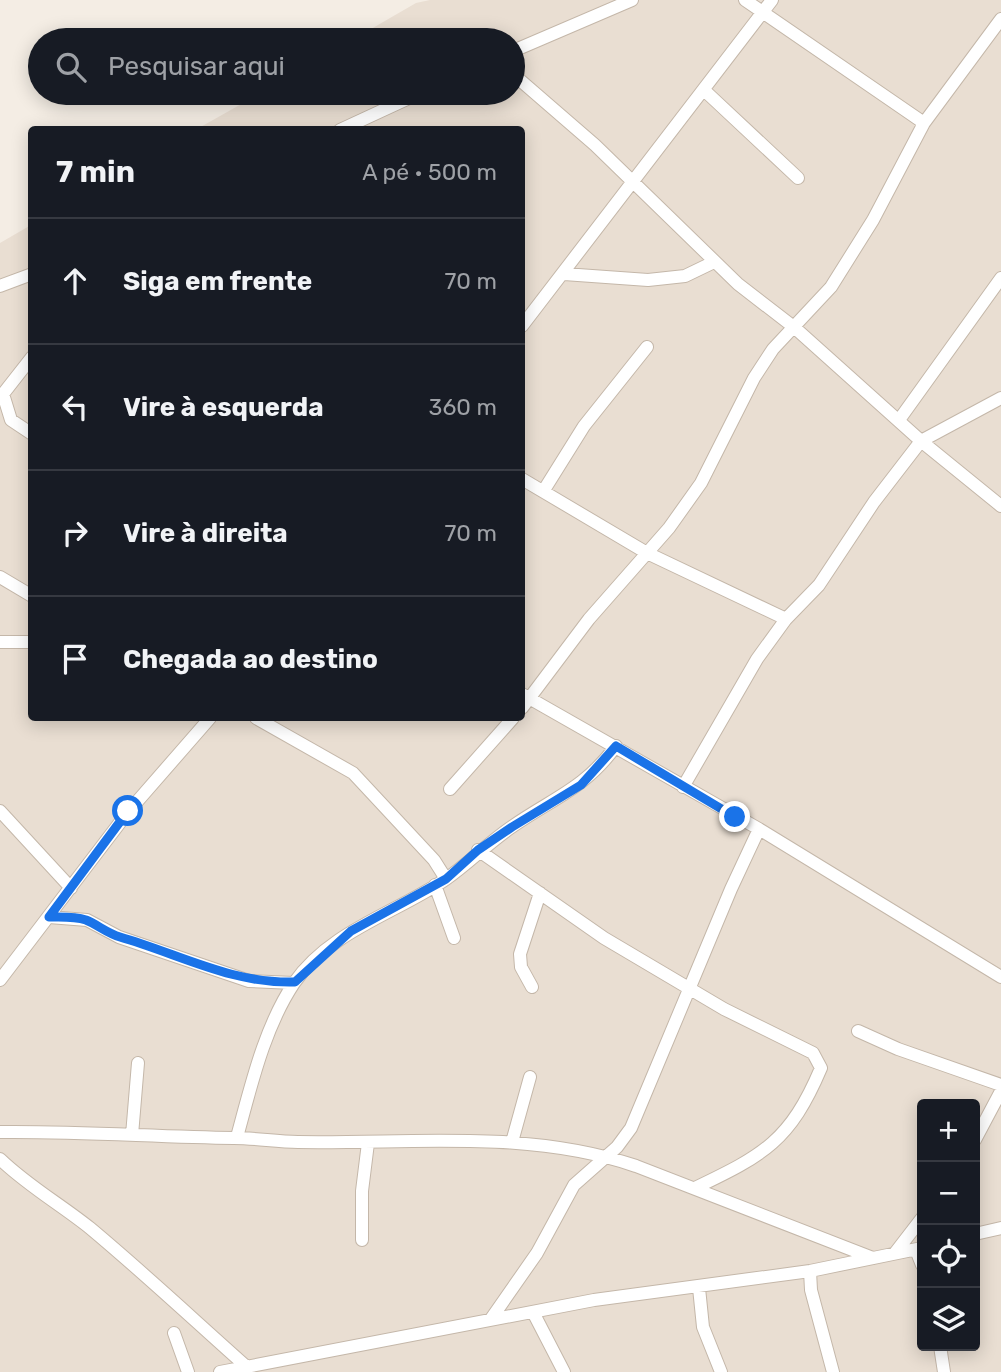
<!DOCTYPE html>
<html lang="pt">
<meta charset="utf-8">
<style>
:root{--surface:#171b24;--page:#20242c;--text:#f1f3f6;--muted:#9ea1a6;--line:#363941}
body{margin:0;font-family:Rubik,sans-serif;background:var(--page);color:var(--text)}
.controls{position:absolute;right:21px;bottom:21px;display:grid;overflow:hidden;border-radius:7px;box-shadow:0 4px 18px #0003}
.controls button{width:63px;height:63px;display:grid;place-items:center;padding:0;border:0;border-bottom:2px solid var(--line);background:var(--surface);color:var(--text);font:35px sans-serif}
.stop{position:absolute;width:21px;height:21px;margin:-16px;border:5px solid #1a73e8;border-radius:50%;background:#fff}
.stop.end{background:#1a73e8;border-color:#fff;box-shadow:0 2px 7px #0008}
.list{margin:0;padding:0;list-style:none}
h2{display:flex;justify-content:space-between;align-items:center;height:91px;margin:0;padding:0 28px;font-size:30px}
h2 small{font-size:23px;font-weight:400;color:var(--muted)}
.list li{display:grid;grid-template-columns:46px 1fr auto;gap:21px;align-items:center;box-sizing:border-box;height:126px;padding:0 28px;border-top:2px solid var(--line)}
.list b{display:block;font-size:26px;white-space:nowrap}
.list em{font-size:23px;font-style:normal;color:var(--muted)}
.icon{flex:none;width:38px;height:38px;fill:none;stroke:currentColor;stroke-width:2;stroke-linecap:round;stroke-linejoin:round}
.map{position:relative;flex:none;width:1001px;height:1372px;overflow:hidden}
.search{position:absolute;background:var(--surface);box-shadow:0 4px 18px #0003;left:28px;top:28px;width:497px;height:77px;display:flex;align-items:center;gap:18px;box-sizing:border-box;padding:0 24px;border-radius:38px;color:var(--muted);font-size:26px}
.panel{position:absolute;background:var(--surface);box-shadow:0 4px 18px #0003;left:28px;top:126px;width:497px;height:595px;border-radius:7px}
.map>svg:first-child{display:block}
</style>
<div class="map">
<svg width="1001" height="1372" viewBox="0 0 1001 1372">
<rect width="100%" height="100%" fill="#f4ede4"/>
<path fill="#e9ded2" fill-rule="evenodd" d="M430 0H1001V1372H0V243L31 225 32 718H522V130L197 129 261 93H513V40H352L416 3ZM922 1104H975V1346H922Z"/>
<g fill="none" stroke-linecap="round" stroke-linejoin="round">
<defs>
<path id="street" d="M745 0 924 123
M513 51 632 0
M513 74 595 145 738 284 795 328 921 441 1001 506
M705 91 798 178
M340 130 420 93
M564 274 648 280 685 276 714 262
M0 286 32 274
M522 326 772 0
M32 357 3 394 11 420 32 434
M899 420 1001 278
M522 479 647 553 786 619
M544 490 584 426 647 347
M0 577 32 596
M0 642H32
M522 694 759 829 1001 977
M522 708 589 619 669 528 701 483 754 378 773 349 831 287 873 220 924 123 1001 19
M256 718 353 773 434 860 446 879
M683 787 757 659 786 619 819 585 874 502 921 441 1001 398
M450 789 513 718
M0 811 71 888
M478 850 604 938 724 1009 813 1053 821 1068C790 1141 764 1155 695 1188
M435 885 454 938
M49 917 87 920 119 937 249 981 294 983
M0 980 128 812 210 718
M532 987 521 967 520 954 540 893
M858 1031 898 1049 1001 1085
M0 1132C78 1131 156 1137 234 1138 256 1138 277 1142 298 1142 412 1144 527 1129 636 1166L873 1258
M132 1135 138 1063
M237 1137C251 1086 264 1028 294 983 330 931 396 913 446 879 469 863 489 842 513 826 555 797 584 789 616 746
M975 1140 1001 1091
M512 1142 530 1077
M0 1159C28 1186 60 1204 90 1228 144 1273 195 1321 248 1368
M975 1234 1001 1228
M362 1240V1191L368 1143
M916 1250 922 1265
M895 1253 922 1218
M810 1271 811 1290 833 1372
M699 1288 703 1327 721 1372
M534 1314 564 1372
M491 1319 537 1253 574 1185 617 1147 631 1128 731 889 759 829
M174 1333 188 1372
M940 1346 944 1372
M220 1372 594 1300 810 1271 922 1248"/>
</defs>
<use href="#street" stroke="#c4b7a9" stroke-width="14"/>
<use href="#street" stroke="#fff" stroke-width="12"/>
</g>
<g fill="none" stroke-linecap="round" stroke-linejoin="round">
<path stroke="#1a73e8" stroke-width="9" d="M128 811 49 917C61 917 74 916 86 920 98 925 107 933 120 937 179 954 232 984 295 982L351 931 446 879 478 850 512 827 581 785 616 746 735 817"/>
</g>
</svg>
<div class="controls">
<button>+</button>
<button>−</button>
<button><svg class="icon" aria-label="locate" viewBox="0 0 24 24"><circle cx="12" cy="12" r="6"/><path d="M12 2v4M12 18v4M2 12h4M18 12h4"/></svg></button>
<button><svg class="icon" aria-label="layers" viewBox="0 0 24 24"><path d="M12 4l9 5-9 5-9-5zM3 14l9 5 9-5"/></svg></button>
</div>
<div class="stop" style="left:128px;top:811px"></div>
<div class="stop end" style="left:735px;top:817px"></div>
<div class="search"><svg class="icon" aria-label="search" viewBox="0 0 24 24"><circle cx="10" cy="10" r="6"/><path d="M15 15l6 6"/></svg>Pesquisar aqui</div>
<section class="panel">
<h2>7 min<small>A pé · 500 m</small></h2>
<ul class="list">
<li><svg class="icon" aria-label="ahead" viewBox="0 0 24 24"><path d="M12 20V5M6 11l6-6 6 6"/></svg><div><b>Siga em frente</b></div><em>70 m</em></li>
<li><svg class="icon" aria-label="left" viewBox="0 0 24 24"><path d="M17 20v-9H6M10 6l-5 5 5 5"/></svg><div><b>Vire à esquerda</b></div><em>360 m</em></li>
<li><svg class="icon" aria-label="right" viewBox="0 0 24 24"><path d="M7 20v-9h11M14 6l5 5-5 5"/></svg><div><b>Vire à direita</b></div><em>70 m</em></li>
<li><svg class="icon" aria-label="arrive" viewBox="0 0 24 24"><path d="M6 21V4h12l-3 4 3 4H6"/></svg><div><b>Chegada ao destino</b></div></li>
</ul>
</section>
</div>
